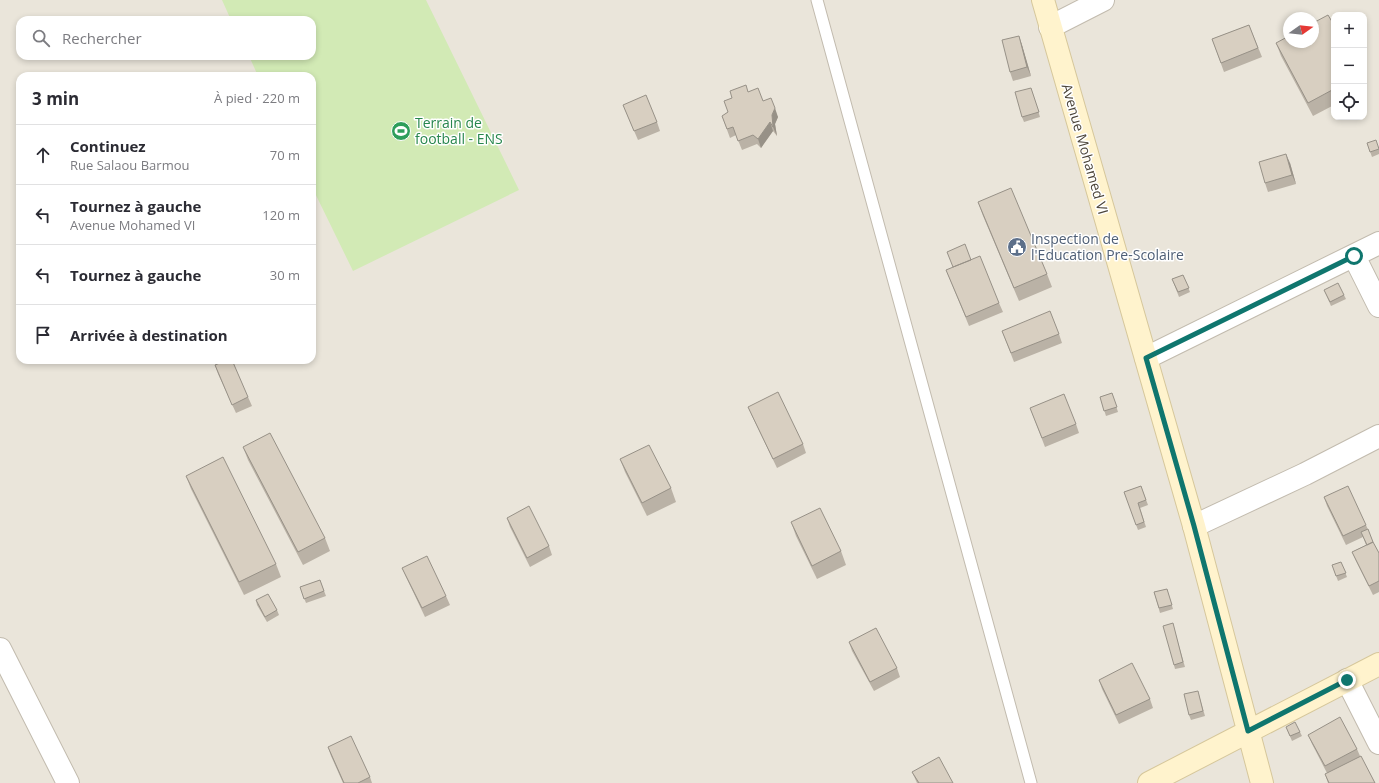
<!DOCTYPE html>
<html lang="fr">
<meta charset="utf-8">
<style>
:root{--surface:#fff;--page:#f2f2f3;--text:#2b2b33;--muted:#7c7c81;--line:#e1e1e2}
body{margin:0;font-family:"Open Sans",sans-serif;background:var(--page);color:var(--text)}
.controls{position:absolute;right:12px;top:12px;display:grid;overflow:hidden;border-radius:8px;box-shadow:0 2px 6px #0003}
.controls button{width:36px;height:36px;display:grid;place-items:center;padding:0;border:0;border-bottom:1px solid var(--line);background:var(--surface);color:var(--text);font:20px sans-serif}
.compass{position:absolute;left:1283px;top:12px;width:36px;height:36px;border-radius:50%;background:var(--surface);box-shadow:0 2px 6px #0003;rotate:75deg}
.stop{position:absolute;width:12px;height:12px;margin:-9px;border:3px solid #0f766e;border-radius:50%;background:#fff}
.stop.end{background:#0f766e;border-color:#fff;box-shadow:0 1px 4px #0008}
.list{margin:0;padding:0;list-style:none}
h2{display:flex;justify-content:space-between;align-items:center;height:52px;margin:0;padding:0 16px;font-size:17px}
h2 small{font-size:13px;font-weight:400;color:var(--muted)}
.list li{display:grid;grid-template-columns:26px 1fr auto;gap:12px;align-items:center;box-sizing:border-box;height:60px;padding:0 16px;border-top:1px solid var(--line)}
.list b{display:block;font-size:15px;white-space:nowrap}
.list p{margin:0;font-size:13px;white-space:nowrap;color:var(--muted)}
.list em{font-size:13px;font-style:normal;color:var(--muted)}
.icon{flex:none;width:22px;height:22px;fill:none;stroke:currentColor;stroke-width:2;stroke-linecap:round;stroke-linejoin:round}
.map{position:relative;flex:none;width:1379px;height:783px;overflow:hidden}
.search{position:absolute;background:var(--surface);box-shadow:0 2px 6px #0003;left:16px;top:16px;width:300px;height:44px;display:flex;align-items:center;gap:10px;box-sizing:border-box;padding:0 14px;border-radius:12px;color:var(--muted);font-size:15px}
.panel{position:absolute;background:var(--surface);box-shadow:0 2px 6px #0003;left:16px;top:72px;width:300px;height:292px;border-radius:12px}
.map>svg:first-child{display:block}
</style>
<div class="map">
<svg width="1379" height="783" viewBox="0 0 1379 783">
<rect width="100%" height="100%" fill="#f6f3ec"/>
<path fill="#eae5da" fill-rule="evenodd" d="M0 0H1379V783H0ZM1334 15H1364V117H1334ZM1289 18H1313V42H1289ZM20 20H312V56H20ZM20 76H312V360H20Z"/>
<path fill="#d2eab5" d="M222 0H426L519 190 353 271 312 187V76H258L249 56H312V20H231Z"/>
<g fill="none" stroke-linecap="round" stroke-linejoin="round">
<defs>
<path id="lane" d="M817 0 1031 783"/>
<path id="street" d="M1050 27 1103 0
M1354 256 1379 306
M1146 358 1379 243
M1194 526 1305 474 1379 436
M0 649 68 783
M1347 680 1379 743"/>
<path id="secondary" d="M1043 0 1194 526 1262 783
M1149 783 1379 664"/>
</defs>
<use href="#lane" stroke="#c2bbae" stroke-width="13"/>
<use href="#street" stroke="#c2bbae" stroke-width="24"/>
<use href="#secondary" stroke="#d6c79b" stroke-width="24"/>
<use href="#lane" stroke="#fff" stroke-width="11"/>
<use href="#street" stroke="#fff" stroke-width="22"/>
<use href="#secondary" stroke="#fff3cd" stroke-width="22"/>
</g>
<path fill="#bab2a6" d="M1249 25 1262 57 1224 72 1212 39Z
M1334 25V105L1313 116 1281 56 1276 43Z
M1019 36 1022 45 1031 76 1013 81 1010 72Z
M1031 88 1040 117 1024 122 1022 117Z
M748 92 763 101 778 117 775 124 777 136 773 131 761 148 757 144 742 150 736 135 730 138 722 116 728 112 732 98Z
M623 105 657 122 660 131 638 140Z
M1367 143 1379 147V154L1372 157Z
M1290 163 1296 184 1268 192 1265 183Z
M978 202 1047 274 1052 287 1019 301 983 216Z
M971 260 999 303 1003 312 969 326 946 270Z
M1183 275 1190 292 1179 297 1172 279Z
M1324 290 1344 295 1346 299 1331 306Z
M1002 331 1059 334 1062 343 1014 362Z
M215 365 248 397 252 406 236 413 218 374Z
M1112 393 1118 412 1106 416 1100 397Z
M748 407 803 444 806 453 777 468 752 416Z
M1030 408 1076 424 1079 433 1045 447Z
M243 447 325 538 330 551 303 565 248 460Z
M620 459 671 488 676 502 647 516 625 472Z
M186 476 276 564 281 577 244 595 191 489Z
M1141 486 1148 505 1140 508 1146 527 1138 530 1124 492Z
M1324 497 1366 525 1373 542 1379 553V592L1373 595 1356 561 1352 552 1366 545 1363 537 1346 545 1327 506Z
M507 518 549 546 552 555 530 567 510 527Z
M791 522 841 551 846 565 817 579 796 536Z
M1341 562 1347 577 1338 581 1332 565Z
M402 568 446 596 450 605 425 617 406 577Z
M320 580 326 596 306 603 300 587Z
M1167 589 1173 609 1160 613 1154 592Z
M256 600 277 610 279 615 267 622 257 605Z
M1174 628 1185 667 1175 669 1174 665Z
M849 642 897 668 900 677 874 691 852 651Z
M1099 680 1150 699 1153 708 1119 724 1102 689Z
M1199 695 1205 716 1191 720 1189 715Z
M1286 727 1300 732 1302 736 1292 741Z
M1308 735 1357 749 1360 756 1375 783H1328L1325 774 1327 773 1312 744Z
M328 747 370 777 372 783H343L331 756Z
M912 772 953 783H917Z"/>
<path fill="#979187" d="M1019 36 1022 45 1031 76 1027 67Z
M775 108 778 117 775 124 777 136 773 127 772 115Z
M770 122 773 131 761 148 758 139Z
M1286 154 1290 163 1296 184 1292 175Z"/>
<path fill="#d8cfc1" stroke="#979187" d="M1328 15 1334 25V89L1308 103 1276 43 1289 36V42H1313V23Z
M1249 25 1258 48 1221 63 1212 39Z
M1019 36 1027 67 1010 72 1002 40Z
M746 85 748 92 758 88 763 101 771 98 775 108 772 115 773 127 770 122 758 139 753 135 738 141 733 127 727 129 722 116 728 112 724 101 732 98 730 91Z
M1031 88 1039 112 1022 117 1015 92Z
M646 95 657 122 634 131 623 105Z
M1376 140 1379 149 1370 152 1367 143Z
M1286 154 1292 175 1265 183 1259 162Z
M1011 188 1047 274 1014 288 978 202Z
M965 244 971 260 953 267 947 252Z
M980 256 999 303 966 317 946 270Z
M1183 275 1189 288 1178 292 1172 279Z
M1338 283 1344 295 1330 302 1324 290Z
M1050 311 1059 334 1011 353 1002 331Z
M227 360H232L248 397 232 405 215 365Z
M778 392 803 444 773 459 748 407Z
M1112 393 1117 407 1104 411 1100 397Z
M1064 394 1076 424 1042 438 1030 408Z
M270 433 325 538 298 552 243 447Z
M649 445 671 488 642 503 620 459Z
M223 457 276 564 239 582 186 476Z
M1141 486 1146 500 1138 503 1144 522 1136 525 1124 492Z
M1348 486 1366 525 1343 536 1324 497Z
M529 506 549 546 527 558 507 518Z
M820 508 841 551 812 566 791 522Z
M1368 529 1373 542 1367 545 1361 532Z
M1373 542 1379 553V581L1369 586 1352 552Z
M427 556 446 596 422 608 402 568Z
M1341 562 1346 573 1336 576 1332 565Z
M320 580 324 591 304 599 300 587Z
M1167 589 1172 605 1159 608 1154 592Z
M268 594 277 610 265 617 256 600Z
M1173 623 1183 662 1174 665 1163 626Z
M876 628 897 668 870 682 849 642Z
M1132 663 1150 699 1116 715 1099 680Z
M1198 691 1203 711 1189 715 1184 694Z
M1340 717 1357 749 1325 766 1308 735Z
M1295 722 1300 732 1290 736 1286 727Z
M351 736 370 777 358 783H344L328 747Z
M1361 756 1375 783H1329L1325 774Z
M939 757 953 783H919L912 772Z"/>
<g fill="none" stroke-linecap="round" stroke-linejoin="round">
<path stroke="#0f766e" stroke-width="5" d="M1347 680 1248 731 1194 526 1146 358 1354 256"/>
</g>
<defs>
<symbol id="stadium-disc" viewBox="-11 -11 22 22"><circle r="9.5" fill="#2e9e5b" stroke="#fff"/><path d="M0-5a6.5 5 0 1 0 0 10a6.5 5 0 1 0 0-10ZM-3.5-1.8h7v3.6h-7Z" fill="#fff"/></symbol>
<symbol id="civic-disc" viewBox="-11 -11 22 22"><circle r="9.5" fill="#5c6f8a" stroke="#fff"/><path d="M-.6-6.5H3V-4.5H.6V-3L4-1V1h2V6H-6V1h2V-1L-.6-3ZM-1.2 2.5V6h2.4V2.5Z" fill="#fff"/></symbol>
</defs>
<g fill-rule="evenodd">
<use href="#stadium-disc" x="390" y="120" width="22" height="22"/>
<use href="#civic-disc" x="1006" y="236" width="22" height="22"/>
</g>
<g text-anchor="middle" stroke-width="3" stroke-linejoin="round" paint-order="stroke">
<g font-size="14" fill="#27864d" stroke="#fff" text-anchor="start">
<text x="415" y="128">Terrain de<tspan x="415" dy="16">football - ENS</tspan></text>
</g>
<g font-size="14" fill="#4b4439" stroke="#fff">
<text transform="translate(1085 149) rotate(74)" y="5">Avenue Mohamed VI</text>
</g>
<g font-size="14" fill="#4e5e75" stroke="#fff" text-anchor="start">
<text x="1031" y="244">Inspection de<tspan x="1031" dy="16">l'Education Pre-Scolaire</tspan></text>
</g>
</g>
</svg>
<div class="controls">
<button>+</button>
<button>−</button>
<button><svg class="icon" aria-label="locate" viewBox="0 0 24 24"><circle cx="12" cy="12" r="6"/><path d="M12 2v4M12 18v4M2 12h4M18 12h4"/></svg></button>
</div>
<svg class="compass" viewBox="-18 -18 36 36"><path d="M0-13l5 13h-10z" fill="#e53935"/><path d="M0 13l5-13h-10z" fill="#7c7c81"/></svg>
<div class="stop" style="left:1354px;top:256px"></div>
<div class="stop end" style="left:1347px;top:680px"></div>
<div class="search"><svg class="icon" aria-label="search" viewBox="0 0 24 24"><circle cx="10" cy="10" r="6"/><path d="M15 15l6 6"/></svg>Rechercher</div>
<section class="panel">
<h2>3 min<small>À pied · 220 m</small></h2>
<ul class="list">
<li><svg class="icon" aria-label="ahead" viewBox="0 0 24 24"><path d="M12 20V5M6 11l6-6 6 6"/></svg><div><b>Continuez</b><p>Rue Salaou Barmou</p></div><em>70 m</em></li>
<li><svg class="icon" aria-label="left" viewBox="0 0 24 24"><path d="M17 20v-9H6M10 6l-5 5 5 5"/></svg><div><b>Tournez à gauche</b><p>Avenue Mohamed VI</p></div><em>120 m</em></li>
<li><svg class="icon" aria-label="left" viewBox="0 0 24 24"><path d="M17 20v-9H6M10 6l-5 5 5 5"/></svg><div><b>Tournez à gauche</b></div><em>30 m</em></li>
<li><svg class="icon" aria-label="arrive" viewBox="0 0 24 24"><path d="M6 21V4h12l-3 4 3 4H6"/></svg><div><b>Arrivée à destination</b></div></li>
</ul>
</section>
</div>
